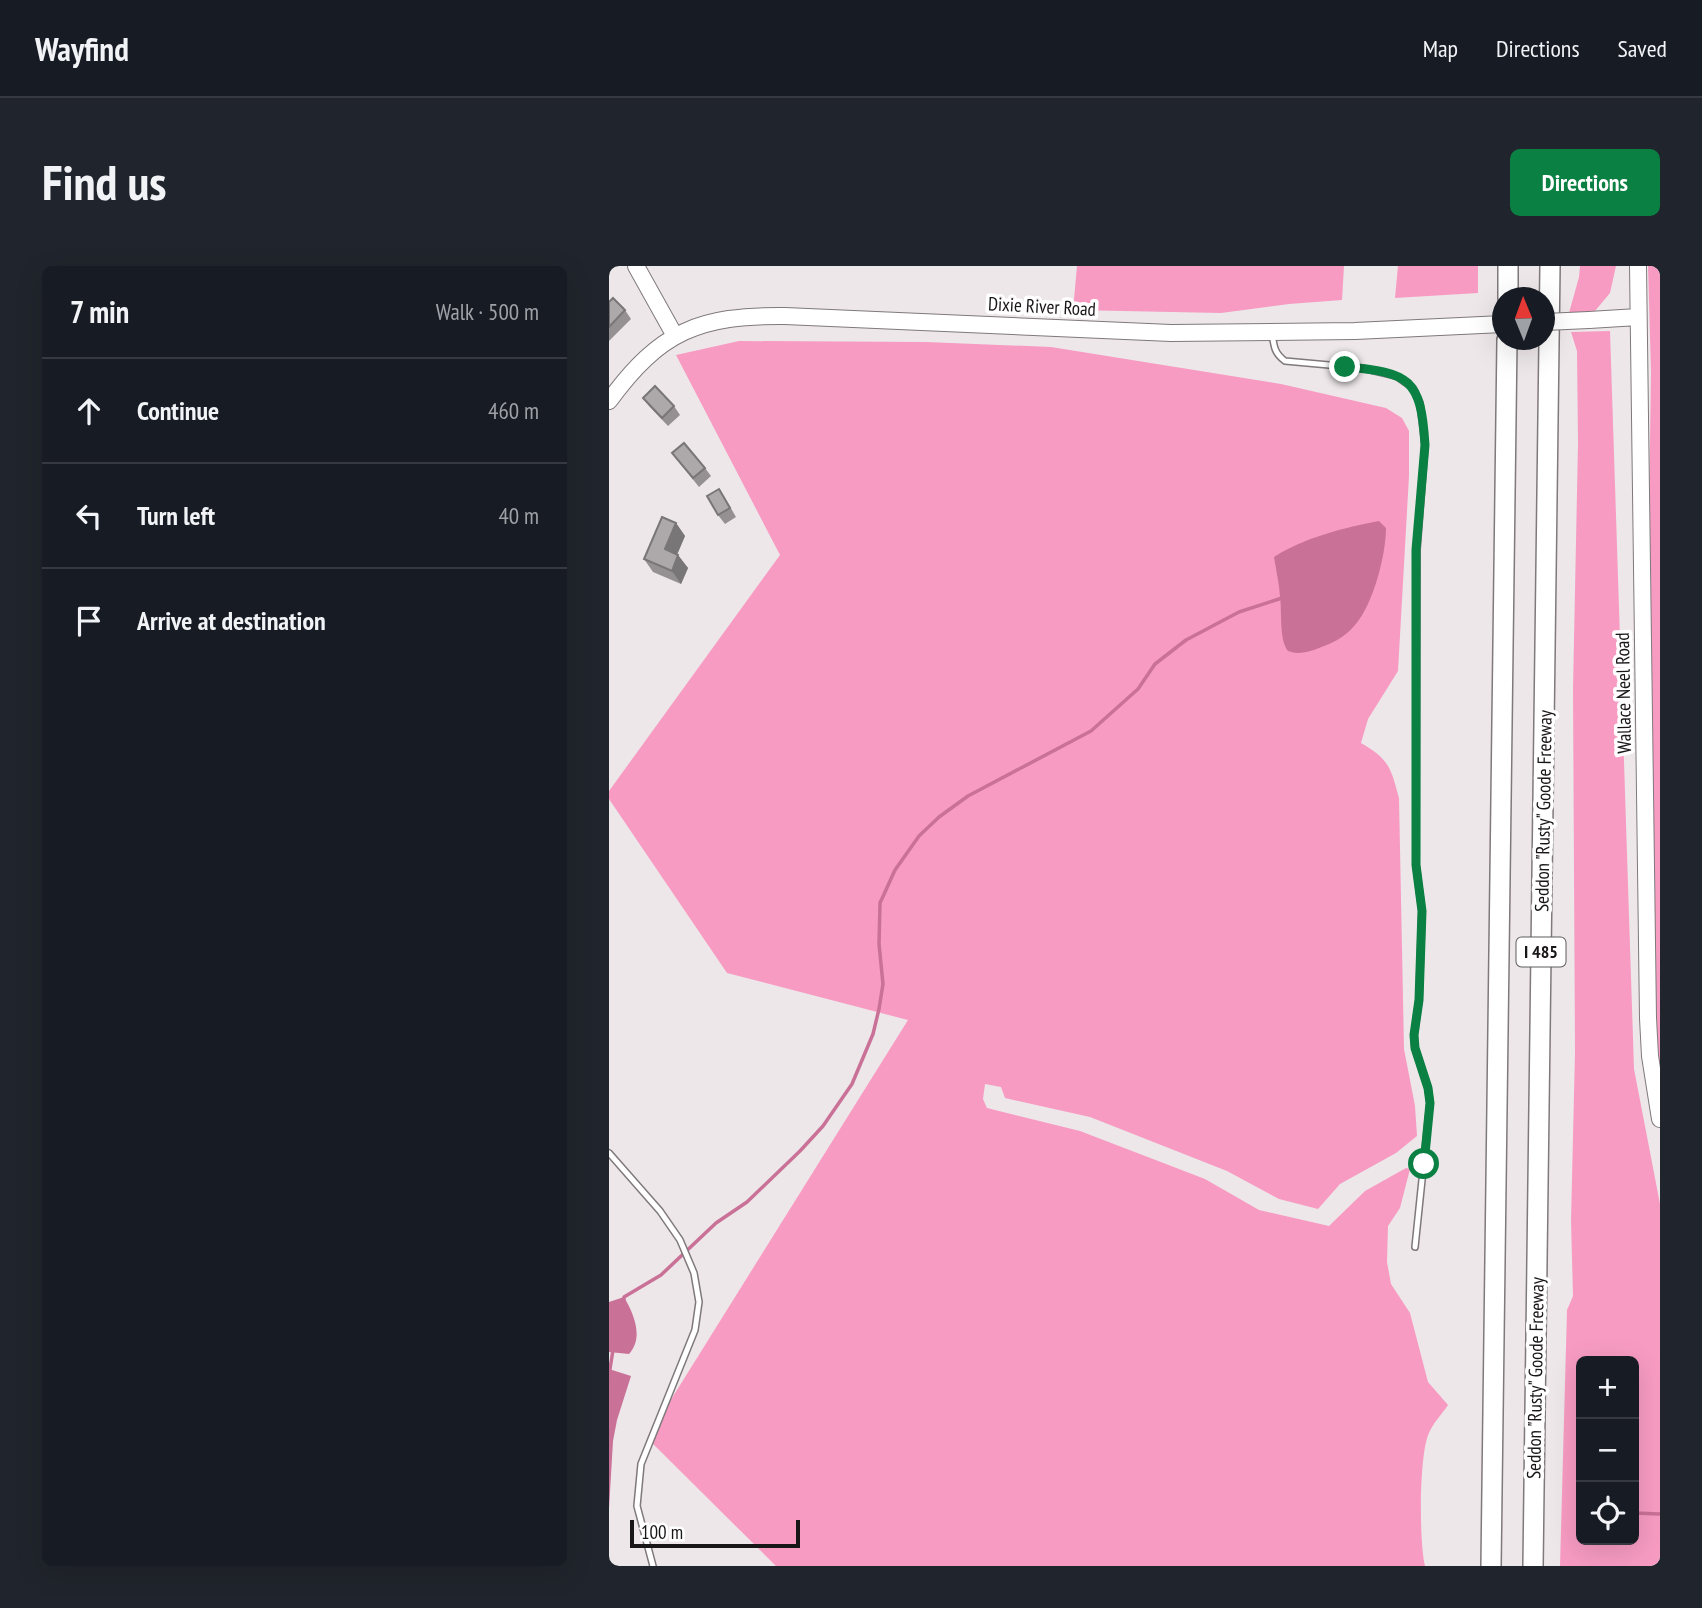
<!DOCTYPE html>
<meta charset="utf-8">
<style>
:root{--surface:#171b24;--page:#20242c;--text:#f1f3f6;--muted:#9ea1a6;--line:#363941;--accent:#0b8043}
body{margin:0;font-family:"PT Sans Narrow",sans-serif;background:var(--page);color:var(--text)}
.controls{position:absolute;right:21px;bottom:21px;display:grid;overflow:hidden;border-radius:10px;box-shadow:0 7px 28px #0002}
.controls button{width:63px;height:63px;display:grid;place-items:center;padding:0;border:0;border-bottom:2px solid var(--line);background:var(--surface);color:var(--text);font:35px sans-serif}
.compass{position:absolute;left:883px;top:21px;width:63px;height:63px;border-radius:50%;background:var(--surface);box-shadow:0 7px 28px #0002;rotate:359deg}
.scale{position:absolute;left:21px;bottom:18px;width:170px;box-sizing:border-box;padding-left:7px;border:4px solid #191617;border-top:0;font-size:19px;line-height:24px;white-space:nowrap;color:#191617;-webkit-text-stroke:5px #fff;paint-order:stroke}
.stop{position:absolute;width:21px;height:21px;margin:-16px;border:5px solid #0b8043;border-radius:50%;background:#fff}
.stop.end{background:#0b8043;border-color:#fff;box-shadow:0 2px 7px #0008}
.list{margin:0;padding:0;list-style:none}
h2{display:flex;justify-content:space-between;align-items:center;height:91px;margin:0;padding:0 28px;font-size:30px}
h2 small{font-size:23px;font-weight:400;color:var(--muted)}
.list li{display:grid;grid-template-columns:46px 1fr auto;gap:21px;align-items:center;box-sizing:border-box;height:105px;padding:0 28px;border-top:2px solid var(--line)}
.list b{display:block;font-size:26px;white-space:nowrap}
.list em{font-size:23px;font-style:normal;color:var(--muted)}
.icon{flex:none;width:38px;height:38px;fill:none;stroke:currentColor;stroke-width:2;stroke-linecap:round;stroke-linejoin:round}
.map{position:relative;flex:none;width:1051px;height:1300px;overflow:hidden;border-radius:10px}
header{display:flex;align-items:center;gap:42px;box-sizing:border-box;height:98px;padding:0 35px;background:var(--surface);border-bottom:2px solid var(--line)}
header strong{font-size:33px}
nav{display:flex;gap:38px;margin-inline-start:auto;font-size:24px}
.intro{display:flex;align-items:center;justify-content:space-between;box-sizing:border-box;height:168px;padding:0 42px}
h1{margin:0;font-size:49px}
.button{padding:18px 32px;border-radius:10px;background:var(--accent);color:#fff;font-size:24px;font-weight:700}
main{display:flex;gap:42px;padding:0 42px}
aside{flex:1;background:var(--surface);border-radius:10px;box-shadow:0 7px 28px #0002}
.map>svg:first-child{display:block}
</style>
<header>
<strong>Wayfind</strong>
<nav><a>Map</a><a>Directions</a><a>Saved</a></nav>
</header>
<div class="intro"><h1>Find us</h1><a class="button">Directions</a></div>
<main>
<aside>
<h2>7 min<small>Walk · 500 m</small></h2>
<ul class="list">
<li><svg class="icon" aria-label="ahead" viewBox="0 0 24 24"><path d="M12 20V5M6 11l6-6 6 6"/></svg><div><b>Continue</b></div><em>460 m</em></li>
<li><svg class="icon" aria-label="left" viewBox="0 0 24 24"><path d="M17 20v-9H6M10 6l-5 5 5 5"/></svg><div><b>Turn left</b></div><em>40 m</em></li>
<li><svg class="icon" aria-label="arrive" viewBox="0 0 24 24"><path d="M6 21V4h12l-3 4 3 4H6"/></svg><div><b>Arrive at destination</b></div></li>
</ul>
</aside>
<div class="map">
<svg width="1051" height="1300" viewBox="0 0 1051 1300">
<rect width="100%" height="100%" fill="#ede7e9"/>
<path fill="#f79bc2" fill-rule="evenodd" d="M468 0H735L733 34 680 38 612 47 464 44Z
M789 0H869V27L786 32Z
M971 0H1007L1001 27 986 45 960 47 970 11Z
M1039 0H1051V808L1047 757 1040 246 1042 106Z
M1001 65 1025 803 1051 938V1300H951L958 1044 964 1030 962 955 966 786 964 423 969 177 968 85 962 66ZM972 1095H1025V1274H972Z
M130 75 317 76 442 81 672 118 777 142 793 152 800 165V210L789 405 759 453 752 477C780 493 782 502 790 532L795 783 806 840 808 870 787 887 731 918 709 943 670 933 618 905 481 851 396 832 392 821 376 818 374 833 378 842 471 865 596 913 650 944 720 960 756 925 797 902 801 903 791 942 779 960 778 996 782 1018 801 1047 819 1116 839 1139C833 1148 824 1157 820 1167 810 1187 810 1277 816 1300H167L38 1172 299 754 118 707 0 533V525L171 289 67 89Z"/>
<path fill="#ca7198" d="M770 255 777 262C777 289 764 339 746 359 736 371 724 377 710 382 700 386 689 389 679 385 670 374 673 345 671 330 670 317 667 304 665 291 694 272 737 261 770 255Z
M15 1031C25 1048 35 1072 20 1088L0 1086V1036Z
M0 1103 22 1110 8 1154 4 1175 0 1243Z"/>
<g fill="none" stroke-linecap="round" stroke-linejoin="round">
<path stroke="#ca7198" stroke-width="3.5" d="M15 1035V1031L52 1009 107 957 138 936 191 885 214 860 243 818 264 768 270 743 274 718 270 678 271 637 286 604 310 570 330 551 359 530 482 465 529 423 546 398 577 374 630 346 673 332
M0 1109 4 1084
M971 1244H972
M1025 1247 1051 1248"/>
<defs>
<path id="lane" d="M663 67C665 80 665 87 676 95L753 102 787 110 804 122 811 137 816 179 808 284 807 599 813 645 810 734 805 769 806 782 819 822 821 837 806 981
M0 887 51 945 71 974 85 1007 90 1036 86 1064 32 1198 28 1240 44 1300"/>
<path id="secondary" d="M27 0 66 70
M1029 0 1039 752 1041 790 1051 853
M980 54 1029 51
M0 135C51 65 91 49 176 50L562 67 746 65 894 58"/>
<path id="highway" d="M899 32V0
M882 1300 898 74
M924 1300 941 0"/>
</defs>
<use href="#lane" stroke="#7f797b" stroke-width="8"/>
<use href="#secondary" stroke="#7f797b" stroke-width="18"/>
<use href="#highway" stroke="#7f797b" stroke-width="22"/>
<use href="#lane" stroke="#fff" stroke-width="5"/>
<use href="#secondary" stroke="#fff" stroke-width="16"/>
<use href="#highway" stroke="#fff" stroke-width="19"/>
<defs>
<path id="secondary-bridge" d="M936 56 980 54"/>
</defs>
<use href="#secondary-bridge" stroke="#7f797b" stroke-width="18" stroke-linecap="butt"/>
<use href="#secondary-bridge" stroke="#fff" stroke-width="16"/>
</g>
<path fill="#959092" d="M0 36 16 44 22 53 0 75Z
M34 132 65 140 71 149 59 160 40 140Z
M63 187 96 202 102 210 90 221Z
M116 232 127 251 116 258 109 249Z
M67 257 76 270 68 288 79 302 72 318 44 306 35 293Z"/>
<path fill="#797677" d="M67 257 76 270 65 296 56 283Z
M69 289 79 302 72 318 63 305Z"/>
<path fill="#ada8aa" stroke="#797677" stroke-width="2" d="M4 32 16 44 0 61V36Z
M46 120 65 140 53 152 34 132Z
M75 177 96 202 84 212 63 187Z
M110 223 121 242 109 249 98 230Z
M53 251 67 257 56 283 69 289 63 305 35 293Z"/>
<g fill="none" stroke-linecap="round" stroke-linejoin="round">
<path stroke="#0b8043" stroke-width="9" d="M736 101C801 106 812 113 816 179L807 284V599L813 645 810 734 805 769 806 782 819 822 821 837 815 898"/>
</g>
<g text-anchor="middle" stroke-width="7" stroke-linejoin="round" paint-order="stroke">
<rect fill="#fff" stroke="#5e5c5d" stroke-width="2" x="907.5" y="671.5" width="49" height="29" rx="5"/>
<g font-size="18" font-weight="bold" fill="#191617">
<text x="932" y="692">I 485</text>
</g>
<g font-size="19" fill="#191617" stroke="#fff">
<text transform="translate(433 40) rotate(3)" y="7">Dixie River Road</text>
<text transform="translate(1014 427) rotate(-91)" y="7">Wallace Neel Road</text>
<text transform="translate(934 545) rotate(-89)" y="7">Seddon "Rusty" Goode Freeway</text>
<text transform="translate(926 1112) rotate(-89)" y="7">Seddon "Rusty" Goode Freeway</text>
</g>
</g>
</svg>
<div class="controls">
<button>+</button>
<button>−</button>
<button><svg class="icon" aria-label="locate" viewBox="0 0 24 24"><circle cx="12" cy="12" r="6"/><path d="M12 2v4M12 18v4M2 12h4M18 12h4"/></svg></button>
</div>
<svg class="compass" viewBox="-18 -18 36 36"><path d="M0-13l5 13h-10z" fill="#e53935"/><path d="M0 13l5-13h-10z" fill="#9ea1a6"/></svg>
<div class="scale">100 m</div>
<div class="stop" style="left:815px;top:898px"></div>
<div class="stop end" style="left:736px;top:101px"></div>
</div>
</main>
